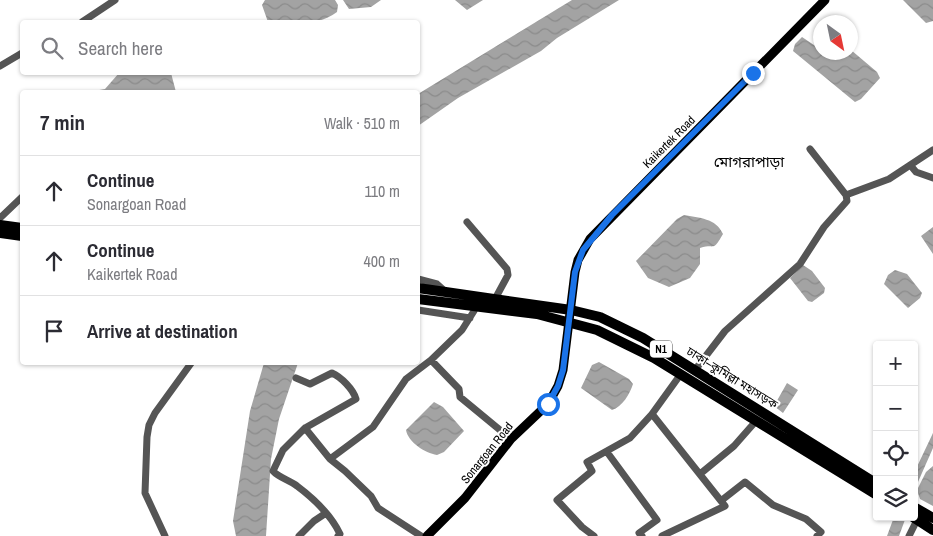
<!DOCTYPE html>
<meta charset="utf-8">
<style>
:root{--surface:#fff;--page:#f7f7f7;--text:#2b2b33;--muted:#7c7c81;--line:#e1e1e2}
body{margin:0;font-family:"Archivo Narrow","Noto Sans Bengali",sans-serif;background:var(--page);color:var(--text)}
.controls{position:absolute;right:15px;bottom:15px;display:grid;overflow:hidden;border-radius:5px;box-shadow:0 1px 4px #0004}
.controls button{width:45px;height:45px;display:grid;place-items:center;padding:0;border:0;border-bottom:1px solid var(--line);background:var(--surface);color:var(--text);font:25px sans-serif}
.compass{position:absolute;left:813px;top:15px;width:45px;height:45px;border-radius:50%;background:var(--surface);box-shadow:0 1px 4px #0004;rotate:147deg}
.stop{position:absolute;width:15px;height:15px;margin:-11px;border:4px solid #1a73e8;border-radius:50%;background:#fff}
.stop.end{background:#1a73e8;border-color:#fff;box-shadow:0 1px 5px #0008}
.list{margin:0;padding:0;list-style:none}
h2{display:flex;justify-content:space-between;align-items:center;height:65px;margin:0;padding:0 20px;font-size:21px}
h2 small{font-size:16px;font-weight:400;color:var(--muted)}
.list li{display:grid;grid-template-columns:32px 1fr auto;gap:15px;align-items:center;box-sizing:border-box;height:70px;padding:0 20px;border-top:1px solid var(--line)}
.list b{display:block;font-size:19px;white-space:nowrap}
.list p{margin:0;font-size:16px;white-space:nowrap;color:var(--muted)}
.list em{font-size:16px;font-style:normal;color:var(--muted)}
.icon{flex:none;width:28px;height:28px;fill:none;stroke:currentColor;stroke-width:2;stroke-linecap:round;stroke-linejoin:round}
.map{position:relative;flex:none;width:933px;height:536px;overflow:hidden}
.search{position:absolute;background:var(--surface);box-shadow:0 1px 4px #0004;left:20px;top:20px;width:400px;height:55px;display:flex;align-items:center;gap:12px;box-sizing:border-box;padding:0 18px;border-radius:5px;color:var(--muted);font-size:19px}
.panel{position:absolute;background:var(--surface);box-shadow:0 1px 4px #0004;left:20px;top:90px;width:400px;height:275px;border-radius:5px}
.map>svg:first-child{display:block}
</style>
<div class="map">
<svg width="933" height="536" viewBox="0 0 933 536">
<defs>
<pattern id="water-waves" width="16" height="10" patternUnits="userSpaceOnUse" patternTransform="scale(1.25)"><rect width="16" height="10" fill="#a3a3a3"/><path d="M0 5q4-4 8 0t8 0" fill="none" stroke="#8b8b8b"/></pattern>
</defs>
<rect width="100%" height="100%" fill="#fff"/>
<path fill="url(#water-waves)" d="M265 0H335L338 5 337 12C318 27 291 23 268 22L262 5Z
M343 0H381L371 7 349 9Z
M455 0H483L467 10Z
M572 0H619L557 38 541 51 458 98 418 126V94Z
M903 0H933V21L926 23Z
M802 37 820 49V52H850L851 50 877 72 880 78 861 99 855 102 793 51 795 44Z
M119 73H171L176 92H88L105 89Z
M684 215C699 218 716 218 723 234 712 253 716 243 700 248V264L690 278 669 287 648 278 636 261 677 219Z
M933 227V254L921 236Z
M803 265 812 271 825 288 824 293 812 302 808 301 790 278Z
M895 270 907 274 922 293 920 298 908 308 884 284 888 275Z
M599 362 629 379 633 384C630 394 622 407 612 410L581 388 592 365Z
M264 363H298L279 419 271 459 266 536H236L233 521 250 411Z
M787 383 798 390 783 413 774 406Z
M434 402 443 407 464 431 444 452 437 455C425 453 408 442 406 430Z
M933 433V448L914 491V473Z
M933 466V506L920 499 917 490 926 472Z
M894 517H906L899 536H887Z"/>
<g fill="none" stroke-linecap="round" stroke-linejoin="round">
<path stroke="#555" stroke-width="7" d="M82 22 115 0
M0 66 22 53
M911 166 916 172 933 178
M846 195 889 179 933 150
M0 218 22 197
M467 222 507 269 508 275 495 299
M418 279 437 284 446 292
M418 310 470 318
M431 360 459 389 460 397 511 439
M695 370 725 331 800 264 824 227 847 201 846 195 810 149
M296 378 310 384 332 373C341 377 353 389 356 399L305 428 330 459 345 471 371 496 378 508 421 536
M652 414 725 506 662 536
M305 428 283 450 273 471C279 478 290 480 297 486 313 498 331 515 340 534L338 536
M607 452 657 520 639 533 642 536
M330 459 373 427 406 379 431 360 462 330 474 311
M700 474 734 446 756 421
M722 500 745 482 773 505 806 519 821 532 817 536
M165 536 145 493 147 437 149 425 155 413 192 362
M299 536 314 521 326 513
M594 536 582 527 557 500 592 471 587 462 630 438 652 414 678 378
M909 536 917 520"/>
<path stroke="#000" stroke-width="9" d="M427 536 465 498 511 439 548 404 558 386 563 370 575 272 578 260 590 239 825 0"/>
<path stroke="#000" stroke-width="10" d="M0 225 22 228
M0 233 22 236
M418 288 571 310 600 317 643 338 877 484
M418 299 537 314 597 330 654 358 877 495
M914 507 933 518
M913 517 933 530"/>
</g>
<g fill="none" stroke-linecap="round" stroke-linejoin="round">
<path stroke="#1a73e8" stroke-width="6" d="M548 404 558 386 563 370 575 272 583 250 612 215 753 73"/>
</g>
<g text-anchor="middle" stroke-width="4" stroke-linejoin="round" paint-order="stroke">
<rect fill="#fff" stroke="#4c4c4c" stroke-width="1" x="650" y="340.5" width="22" height="17" rx="4"/>
<g font-size="11" font-weight="bold" fill="#000">
<text x="661" y="353">N1</text>
</g>
<g font-size="12" fill="#000" stroke="#fff">
<text transform="translate(669 142) rotate(-45)" y="4">Kaikertek Road</text>
<text transform="translate(732 378) rotate(32)" y="4">ঢাকা–কুমিল্লা মহাসড়ক</text>
<text transform="translate(487 453) rotate(-51)" y="4">Sonargoan Road</text>
</g>
<g font-size="15" fill="#000" stroke="#fff">
<text x="749" y="167">মোগরাপাড়া</text>
</g>
</g>
</svg>
<div class="controls">
<button>+</button>
<button>−</button>
<button><svg class="icon" aria-label="locate" viewBox="0 0 24 24"><circle cx="12" cy="12" r="6"/><path d="M12 2v4M12 18v4M2 12h4M18 12h4"/></svg></button>
<button><svg class="icon" aria-label="layers" viewBox="0 0 24 24"><path d="M12 4l9 5-9 5-9-5zM3 14l9 5 9-5"/></svg></button>
</div>
<svg class="compass" viewBox="-18 -18 36 36"><path d="M0-13l5 13h-10z" fill="#e53935"/><path d="M0 13l5-13h-10z" fill="#7c7c81"/></svg>
<div class="stop" style="left:548px;top:404px"></div>
<div class="stop end" style="left:753px;top:73px"></div>
<div class="search"><svg class="icon" aria-label="search" viewBox="0 0 24 24"><circle cx="10" cy="10" r="6"/><path d="M15 15l6 6"/></svg>Search here</div>
<section class="panel">
<h2>7 min<small>Walk · 510 m</small></h2>
<ul class="list">
<li><svg class="icon" aria-label="ahead" viewBox="0 0 24 24"><path d="M12 20V5M6 11l6-6 6 6"/></svg><div><b>Continue</b><p>Sonargoan Road</p></div><em>110 m</em></li>
<li><svg class="icon" aria-label="ahead" viewBox="0 0 24 24"><path d="M12 20V5M6 11l6-6 6 6"/></svg><div><b>Continue</b><p>Kaikertek Road</p></div><em>400 m</em></li>
<li><svg class="icon" aria-label="arrive" viewBox="0 0 24 24"><path d="M6 21V4h12l-3 4 3 4H6"/></svg><div><b>Arrive at destination</b></div></li>
</ul>
</section>
</div>
